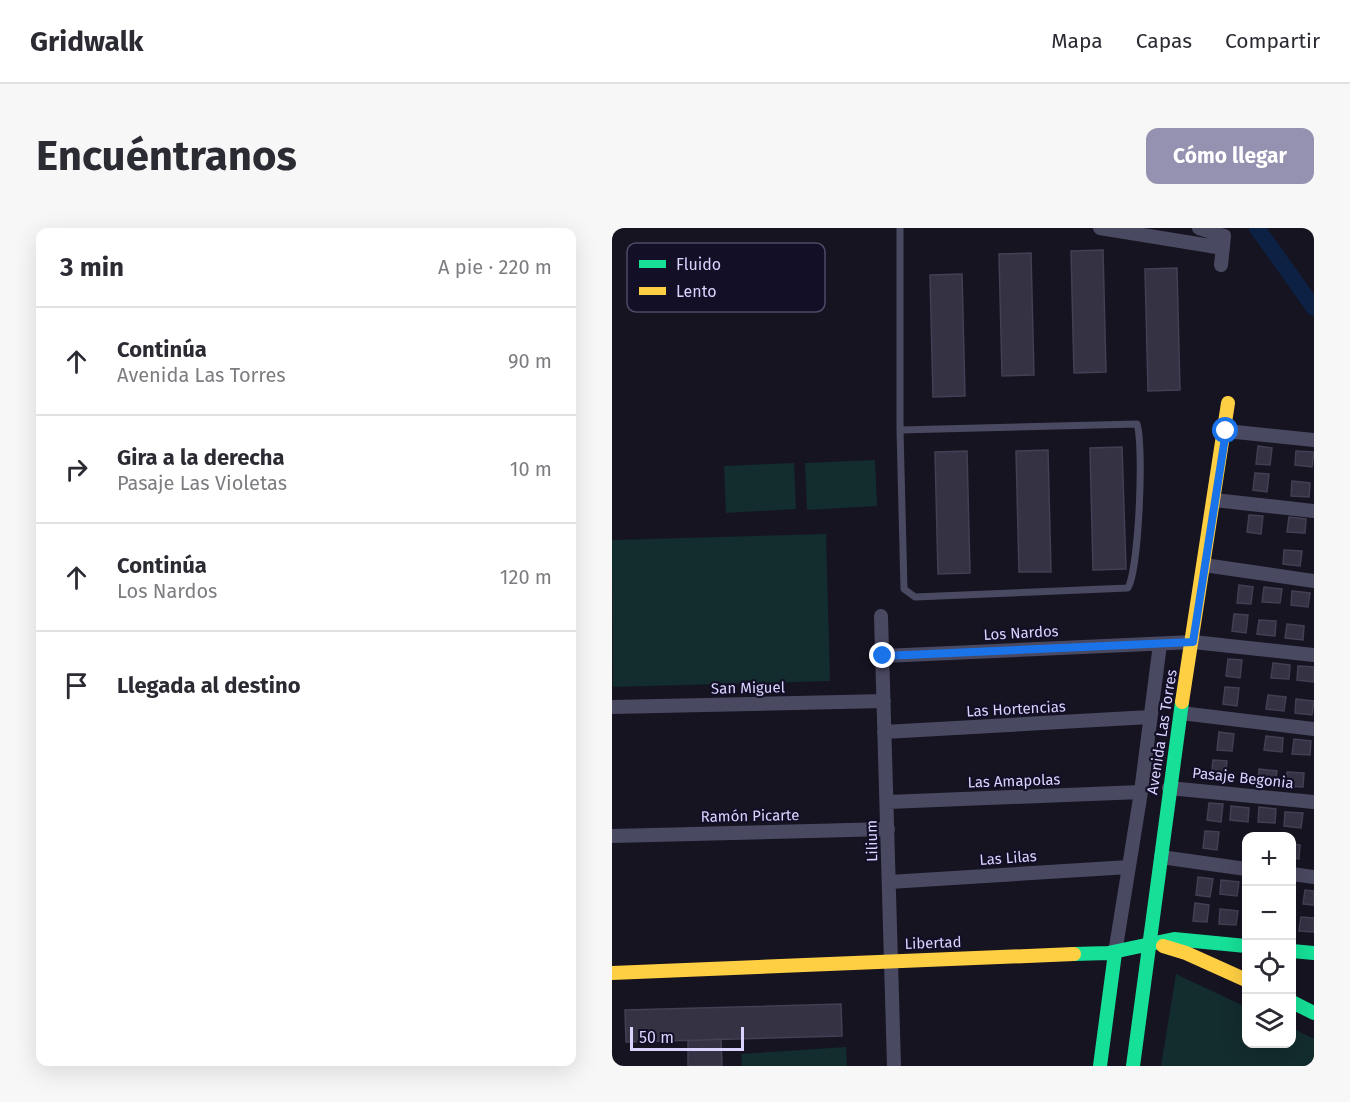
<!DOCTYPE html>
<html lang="es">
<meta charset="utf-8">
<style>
:root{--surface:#fff;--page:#f7f7f7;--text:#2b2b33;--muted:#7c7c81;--line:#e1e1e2;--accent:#9591b1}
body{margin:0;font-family:"Fira Sans",sans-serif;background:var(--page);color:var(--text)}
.controls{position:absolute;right:18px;bottom:18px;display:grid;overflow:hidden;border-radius:12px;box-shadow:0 6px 24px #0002}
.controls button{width:54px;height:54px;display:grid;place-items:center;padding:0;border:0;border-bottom:2px solid var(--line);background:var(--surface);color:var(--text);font:30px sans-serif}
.scale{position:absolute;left:18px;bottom:15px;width:114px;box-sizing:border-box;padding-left:6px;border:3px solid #d9d4ff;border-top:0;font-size:16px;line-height:21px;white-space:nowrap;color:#d9d4ff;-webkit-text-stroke:4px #130f26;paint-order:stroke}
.stop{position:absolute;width:18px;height:18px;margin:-14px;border:4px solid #1a73e8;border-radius:50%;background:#fff}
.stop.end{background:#1a73e8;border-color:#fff;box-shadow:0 2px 6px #0008}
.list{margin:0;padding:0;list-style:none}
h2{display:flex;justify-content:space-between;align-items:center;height:78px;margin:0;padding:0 24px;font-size:26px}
h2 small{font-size:20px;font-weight:400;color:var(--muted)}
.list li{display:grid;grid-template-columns:39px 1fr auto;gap:18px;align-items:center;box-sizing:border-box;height:108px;padding:0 24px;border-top:2px solid var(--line)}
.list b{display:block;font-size:22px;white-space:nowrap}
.list p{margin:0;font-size:20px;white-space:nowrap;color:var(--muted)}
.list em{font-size:20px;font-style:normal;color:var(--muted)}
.icon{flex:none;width:33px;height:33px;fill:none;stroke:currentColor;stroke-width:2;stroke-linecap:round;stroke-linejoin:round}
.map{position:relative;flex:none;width:702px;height:838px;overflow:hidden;border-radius:12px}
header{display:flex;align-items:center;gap:36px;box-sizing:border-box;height:84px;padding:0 30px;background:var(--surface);border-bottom:2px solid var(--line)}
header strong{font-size:28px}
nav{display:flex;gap:33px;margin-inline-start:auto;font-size:21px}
.intro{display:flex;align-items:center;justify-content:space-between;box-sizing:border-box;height:144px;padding:0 36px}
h1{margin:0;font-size:42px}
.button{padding:15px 27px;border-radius:12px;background:var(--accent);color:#fff;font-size:21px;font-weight:700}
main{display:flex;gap:36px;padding:0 36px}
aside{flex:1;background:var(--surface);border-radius:12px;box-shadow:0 6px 24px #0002}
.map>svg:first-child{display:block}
</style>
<header>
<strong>Gridwalk</strong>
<nav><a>Mapa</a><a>Capas</a><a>Compartir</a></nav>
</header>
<div class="intro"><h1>Encuéntranos</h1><a class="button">Cómo llegar</a></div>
<main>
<aside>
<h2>3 min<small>A pie · 220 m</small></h2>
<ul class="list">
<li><svg class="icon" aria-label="ahead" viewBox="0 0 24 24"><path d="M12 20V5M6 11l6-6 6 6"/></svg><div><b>Continúa</b><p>Avenida Las Torres</p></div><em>90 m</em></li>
<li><svg class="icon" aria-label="right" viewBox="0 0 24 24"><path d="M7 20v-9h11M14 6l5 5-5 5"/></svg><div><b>Gira a la derecha</b><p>Pasaje Las Violetas</p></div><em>10 m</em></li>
<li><svg class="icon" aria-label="ahead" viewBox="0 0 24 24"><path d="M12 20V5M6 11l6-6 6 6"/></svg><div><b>Continúa</b><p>Los Nardos</p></div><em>120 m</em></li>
<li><svg class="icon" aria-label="arrive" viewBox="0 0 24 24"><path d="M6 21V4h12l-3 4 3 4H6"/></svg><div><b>Llegada al destino</b></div></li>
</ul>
</aside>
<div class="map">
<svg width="702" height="838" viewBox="0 0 702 838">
<rect width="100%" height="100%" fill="#161421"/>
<path fill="#132c2d" d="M263 232 265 278 195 282 193 235Z
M182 235 184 281 114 285 112 238Z
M214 306 218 453 1 459 0 312Z
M564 746 634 779V816H680V800L702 811V838H549Z
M234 819 235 838H130L129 826Z"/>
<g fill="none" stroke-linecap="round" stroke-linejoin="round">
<path stroke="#0d2144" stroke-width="16" d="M645 0 702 80"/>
</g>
<path fill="#343243" stroke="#433f54" stroke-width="1.5" d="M491 22 494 144 462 145 459 23Z
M419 25 422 147 390 148 387 26Z
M565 40 568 162 536 163 533 41Z
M350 46 353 168 321 169 318 47Z
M646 218 660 220 658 237 644 236Z
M510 219 514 341 481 342 478 220Z
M436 222 439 344H407L404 223Z
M355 223 358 345 326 346 323 224Z
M684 223 702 224 700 239 683 237Z
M643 245 657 246 655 264 641 262Z
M680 253 698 255 697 269 679 268Z
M637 287 651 288 649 306 635 304Z
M677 289 694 291 693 305 675 304Z
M672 322 690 323 688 338 671 336Z
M627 357 641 359 639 376 625 375Z
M652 359 670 361 668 375 650 374Z
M680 363 698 365 696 379 679 377Z
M622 386 636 387 634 405 620 403Z
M647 392 664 393 663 408 645 406Z
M675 396 692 398 691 412 673 410Z
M616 431 630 432 628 450 614 448Z
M661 435 678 437 677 451 659 450Z
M686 438 702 439V454L685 452Z
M613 459 627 460 625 478 611 476Z
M656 467 674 469 672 483 654 481Z
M684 471 702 473 700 487 683 485Z
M607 504 622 506 620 523 605 522Z
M654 508 671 510 670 524 652 522Z
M682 511 699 513 698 527 680 526Z
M601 532 615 533 613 551 599 549Z
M647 541 665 543 663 557 646 555Z
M675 544 692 545 691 559 673 558Z
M597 575 611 576 609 594 595 592Z
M619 578 637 580 636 594 618 592Z
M647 579 664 581 663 595 646 594Z
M673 584 691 585 689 600 672 598Z
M593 603 607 604 605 622 591 620Z
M680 616 688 617 687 631 680 630Z
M586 649 601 651 598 669 584 667Z
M609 652 627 654 625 668 608 666Z
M693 662 702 663V677L691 676Z
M583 675 597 677 595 694 581 693Z
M608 681 626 683 624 697 607 696Z
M689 689 702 690V704L687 703Z
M229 776 230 808 14 814 13 782Z
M109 811 110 838H76V813Z"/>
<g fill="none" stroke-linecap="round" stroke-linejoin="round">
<path stroke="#4a4962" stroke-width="7" d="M288 202 525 196C532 219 527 339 516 360L303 369 292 361 288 202V0"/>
<path stroke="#4a4962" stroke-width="14" d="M488 0 611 20
M587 0 612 8 609 37
M614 203 702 212
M602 272 702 283
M592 337 702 353
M269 388 282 838
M271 428 581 414 702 427
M0 479 272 473
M569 485 702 501
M272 504 538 489
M557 560 702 574
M276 574 529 564
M0 608 276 601
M549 629 634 641
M680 646 702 649
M277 654 517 639
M503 725 529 564 548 416"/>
<path stroke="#16e098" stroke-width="14" d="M680 723 702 725
M462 726 496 725 562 711 634 718
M680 774 702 785
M488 838 503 725
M521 838 570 474"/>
<path stroke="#ffcf43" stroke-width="14" d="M570 474 616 175
M551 718 574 725 634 752
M0 745 462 726"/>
</g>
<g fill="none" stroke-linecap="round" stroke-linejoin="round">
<path stroke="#1a73e8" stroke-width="8" d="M271 428 581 414 614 203"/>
</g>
<g text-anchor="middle" stroke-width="4.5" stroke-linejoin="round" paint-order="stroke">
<g font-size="15" fill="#d9d4ff" stroke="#130f26">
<text transform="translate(409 405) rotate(-3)" y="5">Los Nardos</text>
<text transform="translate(136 460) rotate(-1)" y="5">San Miguel</text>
<text transform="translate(404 481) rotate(-3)" y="5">Las Hortencias</text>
<text transform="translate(550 504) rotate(-81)" y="5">Avenida Las Torres</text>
<text transform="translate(631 550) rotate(6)" y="5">Pasaje Begonia</text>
<text transform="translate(402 553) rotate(-2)" y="5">Las Amapolas</text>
<text transform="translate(138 588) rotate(-1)" y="5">Ramón Picarte</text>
<text transform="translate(260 613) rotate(-91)" y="5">Lilium</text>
<text transform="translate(396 630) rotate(-4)" y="5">Las Lilas</text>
<text transform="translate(321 715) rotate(-2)" y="5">Libertad</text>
</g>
</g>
<rect x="15" y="15" width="198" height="69" rx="9" fill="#130f26" stroke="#4e4a67" stroke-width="1.5"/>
<rect x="27" y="32" width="27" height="8" fill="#16e098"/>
<rect x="27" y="59" width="27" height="8" fill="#ffcf43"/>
<g font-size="16" fill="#d9d4ff">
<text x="64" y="42">Fluido</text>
<text x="64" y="69">Lento</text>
</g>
</svg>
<div class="controls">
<button>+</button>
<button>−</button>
<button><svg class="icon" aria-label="locate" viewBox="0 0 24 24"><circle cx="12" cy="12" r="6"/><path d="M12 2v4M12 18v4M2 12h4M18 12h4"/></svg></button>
<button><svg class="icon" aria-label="layers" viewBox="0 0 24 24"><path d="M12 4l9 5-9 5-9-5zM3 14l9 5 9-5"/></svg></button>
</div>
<div class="scale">50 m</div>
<div class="stop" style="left:614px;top:203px"></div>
<div class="stop end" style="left:271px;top:428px"></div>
</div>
</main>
